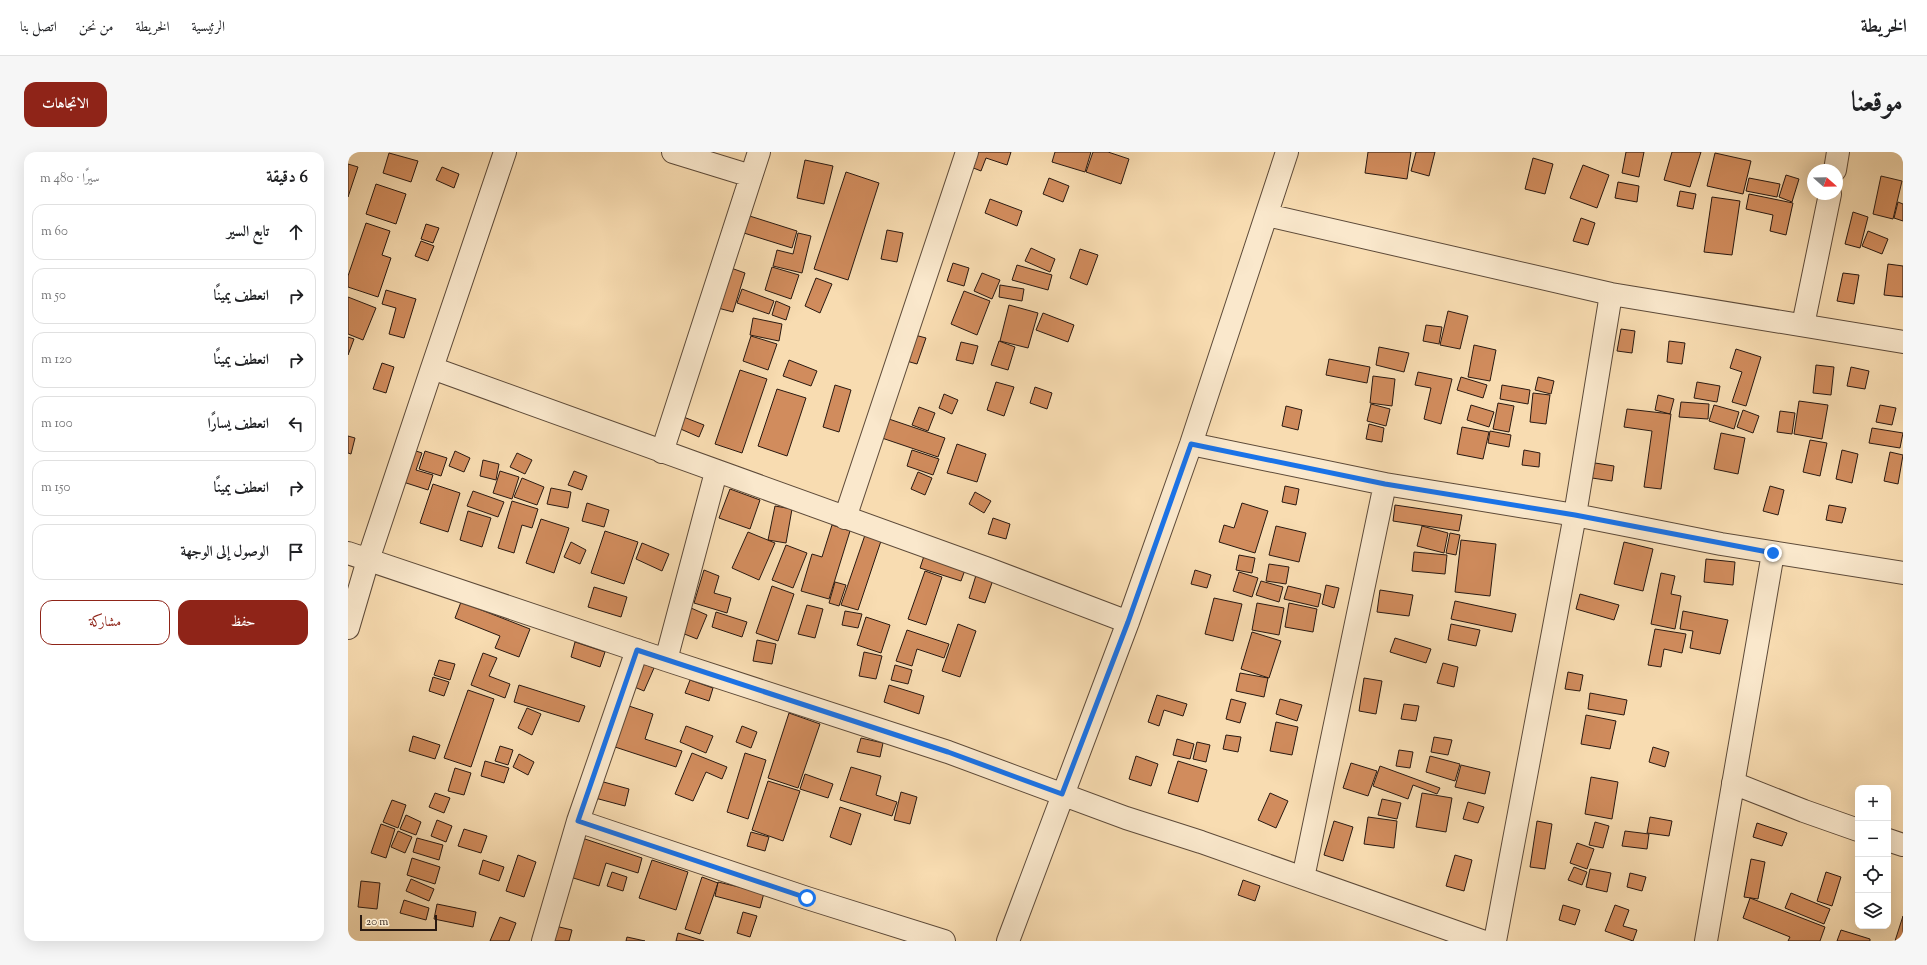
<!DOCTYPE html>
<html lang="ar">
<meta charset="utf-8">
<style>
:root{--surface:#fff;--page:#f6f6f6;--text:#202124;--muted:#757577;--line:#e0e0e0;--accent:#8f2418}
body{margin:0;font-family:"Sorts Mill Goudy",Amiri,serif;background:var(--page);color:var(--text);direction:rtl}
.controls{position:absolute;right:12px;bottom:12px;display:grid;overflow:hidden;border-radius:8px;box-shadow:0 4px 16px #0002}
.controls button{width:36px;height:36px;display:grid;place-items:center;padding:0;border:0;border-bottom:1px solid var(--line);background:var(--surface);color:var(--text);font:20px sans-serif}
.compass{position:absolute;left:1459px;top:12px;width:36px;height:36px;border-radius:50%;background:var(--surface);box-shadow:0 4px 16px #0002;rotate:110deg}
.scale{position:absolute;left:12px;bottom:10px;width:77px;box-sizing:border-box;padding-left:4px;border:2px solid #291911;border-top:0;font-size:11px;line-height:14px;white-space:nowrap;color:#291911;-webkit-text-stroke:3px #fae8cc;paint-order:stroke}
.stop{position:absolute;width:12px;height:12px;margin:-9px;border:3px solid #1a73e8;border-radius:50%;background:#fff}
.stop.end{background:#1a73e8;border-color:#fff;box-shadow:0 1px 4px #0008}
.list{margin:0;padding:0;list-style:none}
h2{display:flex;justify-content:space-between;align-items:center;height:52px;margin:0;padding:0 16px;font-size:17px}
h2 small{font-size:13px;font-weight:400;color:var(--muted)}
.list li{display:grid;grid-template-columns:26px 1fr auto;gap:12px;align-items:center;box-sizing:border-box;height:56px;margin:0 8px 8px;padding:0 8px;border:1px solid var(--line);border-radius:12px}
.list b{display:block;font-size:15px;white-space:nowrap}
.list em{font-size:13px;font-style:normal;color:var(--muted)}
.actions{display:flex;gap:8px;padding:12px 16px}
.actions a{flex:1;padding:9px 0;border:1px solid var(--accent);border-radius:12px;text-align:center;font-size:14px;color:var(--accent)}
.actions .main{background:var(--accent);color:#fff}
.icon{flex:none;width:22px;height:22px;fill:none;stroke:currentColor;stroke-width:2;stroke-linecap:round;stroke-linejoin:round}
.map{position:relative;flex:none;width:1555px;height:789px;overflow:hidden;direction:ltr;border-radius:12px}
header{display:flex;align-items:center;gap:24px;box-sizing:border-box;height:56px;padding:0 20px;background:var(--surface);border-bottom:1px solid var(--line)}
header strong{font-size:19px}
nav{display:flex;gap:22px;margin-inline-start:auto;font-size:14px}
.intro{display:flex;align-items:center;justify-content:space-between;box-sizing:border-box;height:96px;padding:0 24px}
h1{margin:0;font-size:28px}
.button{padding:10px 18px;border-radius:12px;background:var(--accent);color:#fff;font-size:14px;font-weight:700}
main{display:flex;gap:24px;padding:0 24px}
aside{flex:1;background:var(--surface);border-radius:12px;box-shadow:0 4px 16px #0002}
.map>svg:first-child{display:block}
</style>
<header>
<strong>الخريطة</strong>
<nav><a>الرئيسية</a><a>الخريطة</a><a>من نحن</a><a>اتصل بنا</a></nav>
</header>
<div class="intro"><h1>موقعنا</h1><a class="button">الاتجاهات</a></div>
<main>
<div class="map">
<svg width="1555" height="789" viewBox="0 0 1555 789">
<rect width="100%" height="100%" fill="#f8dcb1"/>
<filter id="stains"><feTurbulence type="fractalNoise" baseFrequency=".005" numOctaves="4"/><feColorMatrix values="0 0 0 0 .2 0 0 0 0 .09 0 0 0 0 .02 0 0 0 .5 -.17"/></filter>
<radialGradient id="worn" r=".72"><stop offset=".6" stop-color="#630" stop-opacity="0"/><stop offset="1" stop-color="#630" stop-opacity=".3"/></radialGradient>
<path fill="#d18c5d" stroke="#291911" d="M622 0H663L659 13 638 6 633 19 618 13Z
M707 0H743L737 20 704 10Z
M745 0H760L781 7 773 32 738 20Z
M1020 0H1063L1059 27 1017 21Z
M1068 0H1087L1081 24 1063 19Z
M1278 0H1296L1291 25 1274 21Z
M1324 0H1353L1342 35 1316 28Z
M41 1 70 9 63 30 35 21Z
M1367 1 1403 9 1395 42 1359 34Z
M1185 6 1205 12 1197 42 1177 37Z
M457 8 485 14 476 52 449 46Z
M0 12 10 15 0 45Z
M1235 13 1261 23 1249 56 1222 46Z
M94 15 111 22 106 36 88 28Z
M498 20 531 31 500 128 466 117Z
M1438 23 1451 27 1444 50 1431 45Z
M1533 24 1554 29 1545 67 1525 62Z
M701 26 721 34 715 50 695 42Z
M1401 26 1432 32 1429 45 1398 39Z
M1270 30 1291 34 1289 50 1267 46Z
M28 32 58 42 48 72 18 62Z
M1332 39 1348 42 1345 57 1329 54Z
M1401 42 1445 51 1438 83 1422 79 1425 63 1398 57Z
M1364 45 1392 49 1384 103 1356 100Z
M642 47 674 59 669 74 637 61Z
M1550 50 1555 52V69L1546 66Z
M389 60 449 79 444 96 383 77Z
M1505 60 1520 65 1512 96 1497 92Z
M1233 66 1247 71 1240 93 1225 89Z
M18 71 42 79 34 103 43 106 30 145 0 135V124Z
M78 72 91 76 85 91 73 87Z
M539 78 555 81 549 110 533 107Z
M1520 79 1540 87 1534 102 1514 94Z
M450 81 463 84 454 121 425 114 429 98 445 102Z
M73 89 86 94 80 109 67 104Z
M683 96 707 107 702 120 677 109Z
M732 97 750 103 739 133 722 126Z
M605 111 621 116 616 134 599 129Z
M1540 112 1555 114V145L1536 143Z
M669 113 704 123 700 138 664 128Z
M424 115 451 123 443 147 417 138Z
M383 116 397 121 385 160 370 156Z
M634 121 652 128 644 147 626 139Z
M1495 121 1511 123 1506 152 1489 149Z
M468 126 484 132 472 161 457 154Z
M652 133 676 137 674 149 651 145Z
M394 137 426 149 421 162 389 151Z
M38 138 68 147 56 186 41 182 48 156 34 152Z
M616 139 642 149 629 183 603 172Z
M0 145 28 156 15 188 0 182Z
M428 149 442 155 438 168 424 163Z
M661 153 690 161 680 196 652 189Z
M1100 159 1120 164 1112 197 1092 193Z
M695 161 726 173 720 190 688 178Z
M405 166 434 172 431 189 402 183Z
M1078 173 1094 175 1091 192 1075 189Z
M1273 177 1287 179 1284 201 1269 199Z
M563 182 578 186 569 212 555 208Z
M403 184 429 192 420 218 395 209Z
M0 185 6 187 0 203Z
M651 189 667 195 660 218 643 213Z
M1321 189 1337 191 1334 212 1319 210Z
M613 190 630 194 625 212 608 208Z
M1126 193 1148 198 1142 229 1120 225Z
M1031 195 1061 201 1056 220 1028 213Z
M1388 197 1413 205 1398 254 1384 250 1394 220 1382 216Z
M981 207 1022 215 1019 231 978 223Z
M441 208 469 219 463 234 435 224Z
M34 211 46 215 38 241 25 237Z
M1468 213 1486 215 1483 243 1465 241Z
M1503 215 1521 219 1517 237 1499 234Z
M392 218 419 227 394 301 367 292Z
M1070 220 1104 227 1093 272 1076 267 1083 236 1067 233Z
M1025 224 1047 227 1044 254 1022 251Z
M1113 225 1139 233 1135 246 1109 238Z
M1190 225 1206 229 1203 242 1187 238Z
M648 230 666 235 656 264 639 258Z
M1349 230 1372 234 1369 250 1346 246Z
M487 233 503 238 491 280 475 275Z
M1154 233 1182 238 1180 252 1152 247Z
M687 235 704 241 699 257 682 251Z
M429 237 458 246 439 304 410 294Z
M1185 241 1202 243 1198 272 1182 270Z
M596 242 610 248 604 262 591 256Z
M1310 243 1326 247 1322 262 1307 258Z
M1451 249 1480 253 1474 287 1446 282Z
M1333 250 1361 252 1360 267 1331 265Z
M1150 251 1166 254 1161 280 1145 277Z
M1023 252 1042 257 1038 274 1019 269Z
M1123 253 1146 260 1141 275 1119 268Z
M1366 253 1391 260 1386 277 1361 269Z
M1532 253 1548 256 1544 273 1528 270Z
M938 254 954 258 950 278 934 274Z
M571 255 587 261 580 279 564 273Z
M1279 257 1323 262 1313 337 1296 335 1304 279 1276 275Z
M1395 258 1411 264 1405 281 1389 275Z
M1432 259 1447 261 1444 282 1429 280Z
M333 264 356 273 351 285 328 275Z
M535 265 597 286 590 305 528 284Z
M1021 272 1036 276 1034 290 1018 287Z
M1114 275 1141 280 1135 307 1109 302Z
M1524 276 1555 281 1552 296 1521 291Z
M1142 279 1163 283 1161 295 1140 291Z
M1373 281 1397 286 1390 322 1366 317Z
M0 284 7 286 3 302 0 301Z
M1462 288 1479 291 1472 324 1455 320Z
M609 292 638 302 629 330 599 321Z
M59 296 74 301 68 318 85 323 80 338 49 328Z
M564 298 591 307 585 323 559 314Z
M1176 298 1192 301 1191 315 1174 313Z
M1494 298 1510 302 1504 331 1488 327Z
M77 299 99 306 93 324 71 317Z
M107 299 122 306 116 320 101 314Z
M1542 300 1555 303 1550 332 1536 329Z
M169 301 184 308 177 322 162 315Z
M135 308 151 312 148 328 132 324Z
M1247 311 1266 314 1264 329 1244 326Z
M152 319 171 325 164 347 145 341Z
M226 319 239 324 234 338 220 333Z
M570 320 584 326 577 343 563 337Z
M174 326 196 335 189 353 166 345Z
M85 332 112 341 100 380 72 371Z
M937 334 951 337 948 353 934 350Z
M1422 334 1436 338 1430 363 1415 359Z
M203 336 223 340 220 356 199 352Z
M382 337 412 348 402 377 371 366Z
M125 339 156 350 150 365 119 354Z
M627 340 643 349 636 361 621 352Z
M164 349 190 357 184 376 174 373 166 401 150 396Z
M239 351 261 358 256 375 234 369Z
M894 351 920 359 907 401 871 390 876 373 886 376Z
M1047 353 1114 363 1111 379 1045 369Z
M1481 353 1498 356 1494 371 1478 368Z
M427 354 444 357 438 391 420 388Z
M120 359 143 366 134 395 112 388Z
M645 366 662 372 658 387 640 382Z
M193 367 221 376 206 421 178 411Z
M484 373 502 379 481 447 453 439 464 402 474 405Z
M928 374 958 381 951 410 921 403Z
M1074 374 1100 381 1096 401 1069 394Z
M257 379 290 390 276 432 243 421Z
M400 380 427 391 411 428 384 416Z
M1102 381 1112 383 1108 403 1098 401Z
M517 383 533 389 510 458 493 453Z
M1113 388 1148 392 1142 444 1107 440Z
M223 390 238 398 232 412 216 405Z
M1276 390 1305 397 1295 439 1266 432Z
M294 391 321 402 314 419 288 407Z
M438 393 459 401 445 436 424 428Z
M1066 400 1099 403 1097 422 1064 419Z
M577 401 618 415 613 429 572 416Z
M891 403 907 406 904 421 888 418Z
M1358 407 1387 410 1385 433 1356 430Z
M921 412 941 415 938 432 918 429Z
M356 418 371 424 366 441 383 446 379 461 346 451Z
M847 418 863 423 859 436 843 432Z
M577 419 594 425 578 473 560 467Z
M629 420 646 425 637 451 621 446Z
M891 420 910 426 904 445 885 439Z
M1313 421 1327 424 1323 442 1333 444 1327 477 1303 472Z
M913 429 935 435 931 450 908 443Z
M487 430 498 433 491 454 481 451Z
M978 433 991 436 986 456 974 452Z
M424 434 446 442 430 489 408 481Z
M940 434 973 442 970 455 936 447Z
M246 435 279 445 273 465 240 455Z
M1032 438 1065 443 1061 464 1029 460Z
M1232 442 1271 453 1266 468 1228 457Z
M866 446 894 452 885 489 857 482Z
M1107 449 1168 462 1164 480 1103 467Z
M113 450 182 477 171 505 147 496 152 484 107 466Z
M909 451 936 456 931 483 904 478Z
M941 451 969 457 965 480 937 475Z
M459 453 475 457 467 486 450 482Z
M343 456 359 463 349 487 334 481Z
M497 459 514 462 510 476 494 473Z
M1335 459 1380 468 1372 502 1342 496 1345 479 1332 477Z
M368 460 399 470 394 485 364 475Z
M518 465 542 473 533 501 509 493Z
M610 472 628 479 612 525 594 519Z
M1103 472 1132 478 1128 494 1100 488Z
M1307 477 1338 482 1334 501 1316 497 1313 515 1300 513Z
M559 478 601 492 596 506 569 497 564 514 548 509Z
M904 480 933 489 921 526 893 517Z
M1047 486 1083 497 1078 511 1042 500Z
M409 488 428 492 424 512 405 509Z
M227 490 257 500 252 515 223 505Z
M516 500 534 504 528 527 511 524Z
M135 501 149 506 141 524 162 532 157 546 123 533Z
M91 508 107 512 102 528 86 523Z
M293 511 306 516 296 539 284 534Z
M1095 511 1110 515 1106 535 1089 531Z
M547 513 564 518 560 532 543 528Z
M1220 520 1235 523 1232 539 1217 537Z
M892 521 920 526 916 545 888 539Z
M85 525 101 530 96 544 81 539Z
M1016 526 1034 529 1028 562 1011 559Z
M342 528 365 536 361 549 337 541Z
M171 533 237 554 231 570 166 550Z
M541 533 576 544 571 562 536 550Z
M120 538 146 547 123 615 96 606Z
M1242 541 1279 548 1276 563 1240 557Z
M809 543 839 552 835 564 816 558 811 574 800 570Z
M883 547 898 551 892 571 878 567Z
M932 547 954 553 949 569 928 562Z
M1056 552 1071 554 1068 569 1053 567Z
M278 553 305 562 297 587 334 599 328 615 264 594Z
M179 556 193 562 184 583 170 576Z
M441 561 472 572 450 636 420 626Z
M1238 563 1268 569 1262 597 1233 592Z
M928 570 950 575 944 603 922 599Z
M338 574 365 584 358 601 332 590Z
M394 574 409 580 403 596 388 590Z
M878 583 893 585 890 600 875 597Z
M65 584 92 593 87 607 61 599Z
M1086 585 1104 588 1100 603 1083 600Z
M513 586 535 591 532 605 509 600Z
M829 587 846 592 842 607 825 603Z
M849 590 862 593 858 610 845 607Z
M152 594 165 598 160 613 147 609Z
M1305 595 1321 600 1317 615 1301 610Z
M1051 598 1065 600 1062 616 1048 614Z
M344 601 379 615 374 627 358 620 345 649 327 642Z
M397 601 418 608 400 667 379 660Z
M171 602 186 610 180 623 165 615Z
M788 604 810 612 803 634 781 627Z
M1082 604 1112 612 1107 629 1078 620Z
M137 609 161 616 156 631 133 624Z
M830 609 859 618 850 650 820 641Z
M1003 611 1029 619 1020 644 995 636Z
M1113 613 1142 620 1137 642 1107 635Z
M1032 614 1092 636 1089 642 1065 633 1060 647 1025 634Z
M503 615 533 624 528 643 549 650 544 664 492 648Z
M107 616 123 621 116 643 100 639Z
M457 622 485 632 480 646 452 637Z
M1243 625 1270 630 1264 667 1237 662Z
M252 629 281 637 277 654 247 646Z
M420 629 452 639 435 689 404 678Z
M553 640 569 645 562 672 546 668Z
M87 641 102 646 96 661 81 655Z
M922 641 940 649 928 676 910 668Z
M1074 641 1104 646 1098 680 1068 675Z
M1034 647 1053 651 1049 667 1030 663Z
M44 648 58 653 50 676 35 670Z
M1120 650 1136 655 1130 671 1115 667Z
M492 655 513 662 503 693 482 685Z
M58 663 73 670 68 683 52 677Z
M1020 665 1049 669 1046 696 1016 692Z
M1302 665 1324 669 1321 684 1299 681Z
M89 668 104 674 98 690 83 684Z
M986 669 1005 675 995 709 976 703Z
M1189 669 1204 672 1197 717 1182 715Z
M1247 670 1261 674 1255 696 1241 693Z
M1409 671 1439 681 1434 694 1405 685Z
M33 672 47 677 38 706 23 701Z
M116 677 139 684 133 701 110 694Z
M50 679 64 685 57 701 43 695Z
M1277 679 1301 682 1299 697 1274 694Z
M403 680 421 685 417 699 399 694Z
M231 685 294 706 290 721 258 711 251 734 219 724Z
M69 686 95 693 91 708 65 700Z
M1229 691 1246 697 1239 717 1222 711Z
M170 703 188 710 176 745 158 739Z
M1107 703 1124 708 1116 739 1098 734Z
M64 706 92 715 87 732 59 723Z
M1403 707 1417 710 1410 747 1396 745Z
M135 708 156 715 151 729 131 722Z
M304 708 340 720 328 758 291 746Z
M1226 715 1239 720 1234 733 1220 728Z
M1242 717 1263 721 1259 740 1238 735Z
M264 720 279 725 275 739 259 734Z
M1478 720 1493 725 1484 754 1469 749Z
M1282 721 1298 725 1294 739 1279 735Z
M354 725 370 731 352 782 337 777Z
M63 727 86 737 81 749 58 739Z
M895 728 912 734 907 749 890 743Z
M13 729 32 731 29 757 10 755Z
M370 730 416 741 412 756 367 744Z
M1443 741 1482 757 1476 772 1437 756Z
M1402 746 1477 775 1472 789H1440L1442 785 1395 766Z
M56 748 81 756 78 768 52 761Z
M89 752 128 760 125 775 86 767Z
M1215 753 1232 758 1227 773 1211 768Z
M1267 753 1281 758 1275 774 1289 778 1285 789 1257 779Z
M395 760 409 764 402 785 389 781Z
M1555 764V789H1547Z
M152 765 168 771 161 789H142Z
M203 773 224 778 221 789H203Z
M1493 778 1522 787V789H1489Z
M330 781 356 789H328Z
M279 785 297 789H278Z"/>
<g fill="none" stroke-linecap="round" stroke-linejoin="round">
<defs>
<path id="minor" d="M325 0 403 24
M1487 18 1490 0
M919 63 1263 142 1555 190
M1455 173 1482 42
M84 216 157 0
M843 292 1037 332 1227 363 1373 392 1555 421
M314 300 411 0
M497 366 619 0
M0 401 318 508 600 600 778 666 853 690 1134 789
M0 476 20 408 84 216 638 416 780 470
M318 508 368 320
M1385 631 1456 659 1510 678
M230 669 459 746 596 789
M1540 688 1555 693
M955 726 1037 332
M195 789 230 669 289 498
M660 789 780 470 843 292 939 0
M1147 789 1227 363 1263 142
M1358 789 1425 401"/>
</defs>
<use href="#minor" stroke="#5d4a39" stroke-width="24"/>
<use href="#minor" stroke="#fae8cc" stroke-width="22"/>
</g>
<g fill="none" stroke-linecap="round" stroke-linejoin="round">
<path stroke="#1a73e8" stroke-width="5" d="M459 746 230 669 289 498 600 600 714 642 780 470 843 292 1037 332 1227 363 1425 401"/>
</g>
<rect width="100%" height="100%" filter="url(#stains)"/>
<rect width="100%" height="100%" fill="url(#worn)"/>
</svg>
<div class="controls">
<button>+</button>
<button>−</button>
<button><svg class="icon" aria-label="locate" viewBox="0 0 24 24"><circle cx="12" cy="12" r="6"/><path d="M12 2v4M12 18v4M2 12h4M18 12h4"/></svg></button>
<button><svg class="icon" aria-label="layers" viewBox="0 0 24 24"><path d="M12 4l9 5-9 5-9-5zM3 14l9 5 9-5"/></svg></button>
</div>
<svg class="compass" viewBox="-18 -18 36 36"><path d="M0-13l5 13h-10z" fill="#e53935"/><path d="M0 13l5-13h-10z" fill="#757577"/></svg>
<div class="scale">20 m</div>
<div class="stop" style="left:459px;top:746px"></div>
<div class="stop end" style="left:1425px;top:401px"></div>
</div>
<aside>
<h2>6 دقيقة<small>سيرًا · 480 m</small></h2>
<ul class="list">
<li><svg class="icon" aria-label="ahead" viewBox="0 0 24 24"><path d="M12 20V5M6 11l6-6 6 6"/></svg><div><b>تابع السير</b></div><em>60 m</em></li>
<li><svg class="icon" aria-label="right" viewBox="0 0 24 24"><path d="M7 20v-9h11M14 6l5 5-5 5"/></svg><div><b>انعطف يمينًا</b></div><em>50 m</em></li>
<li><svg class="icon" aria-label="right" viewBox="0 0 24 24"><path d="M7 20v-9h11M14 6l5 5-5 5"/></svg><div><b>انعطف يمينًا</b></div><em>120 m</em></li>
<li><svg class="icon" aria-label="left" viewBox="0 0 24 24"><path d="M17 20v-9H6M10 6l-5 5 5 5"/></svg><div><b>انعطف يسارًا</b></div><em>100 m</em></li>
<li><svg class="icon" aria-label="right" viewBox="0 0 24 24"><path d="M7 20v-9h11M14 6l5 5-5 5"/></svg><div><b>انعطف يمينًا</b></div><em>150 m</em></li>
<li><svg class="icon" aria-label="arrive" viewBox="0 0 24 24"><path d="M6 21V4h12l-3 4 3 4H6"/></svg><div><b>الوصول إلى الوجهة</b></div></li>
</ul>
<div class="actions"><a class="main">حفظ</a><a>مشاركة</a></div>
</aside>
</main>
